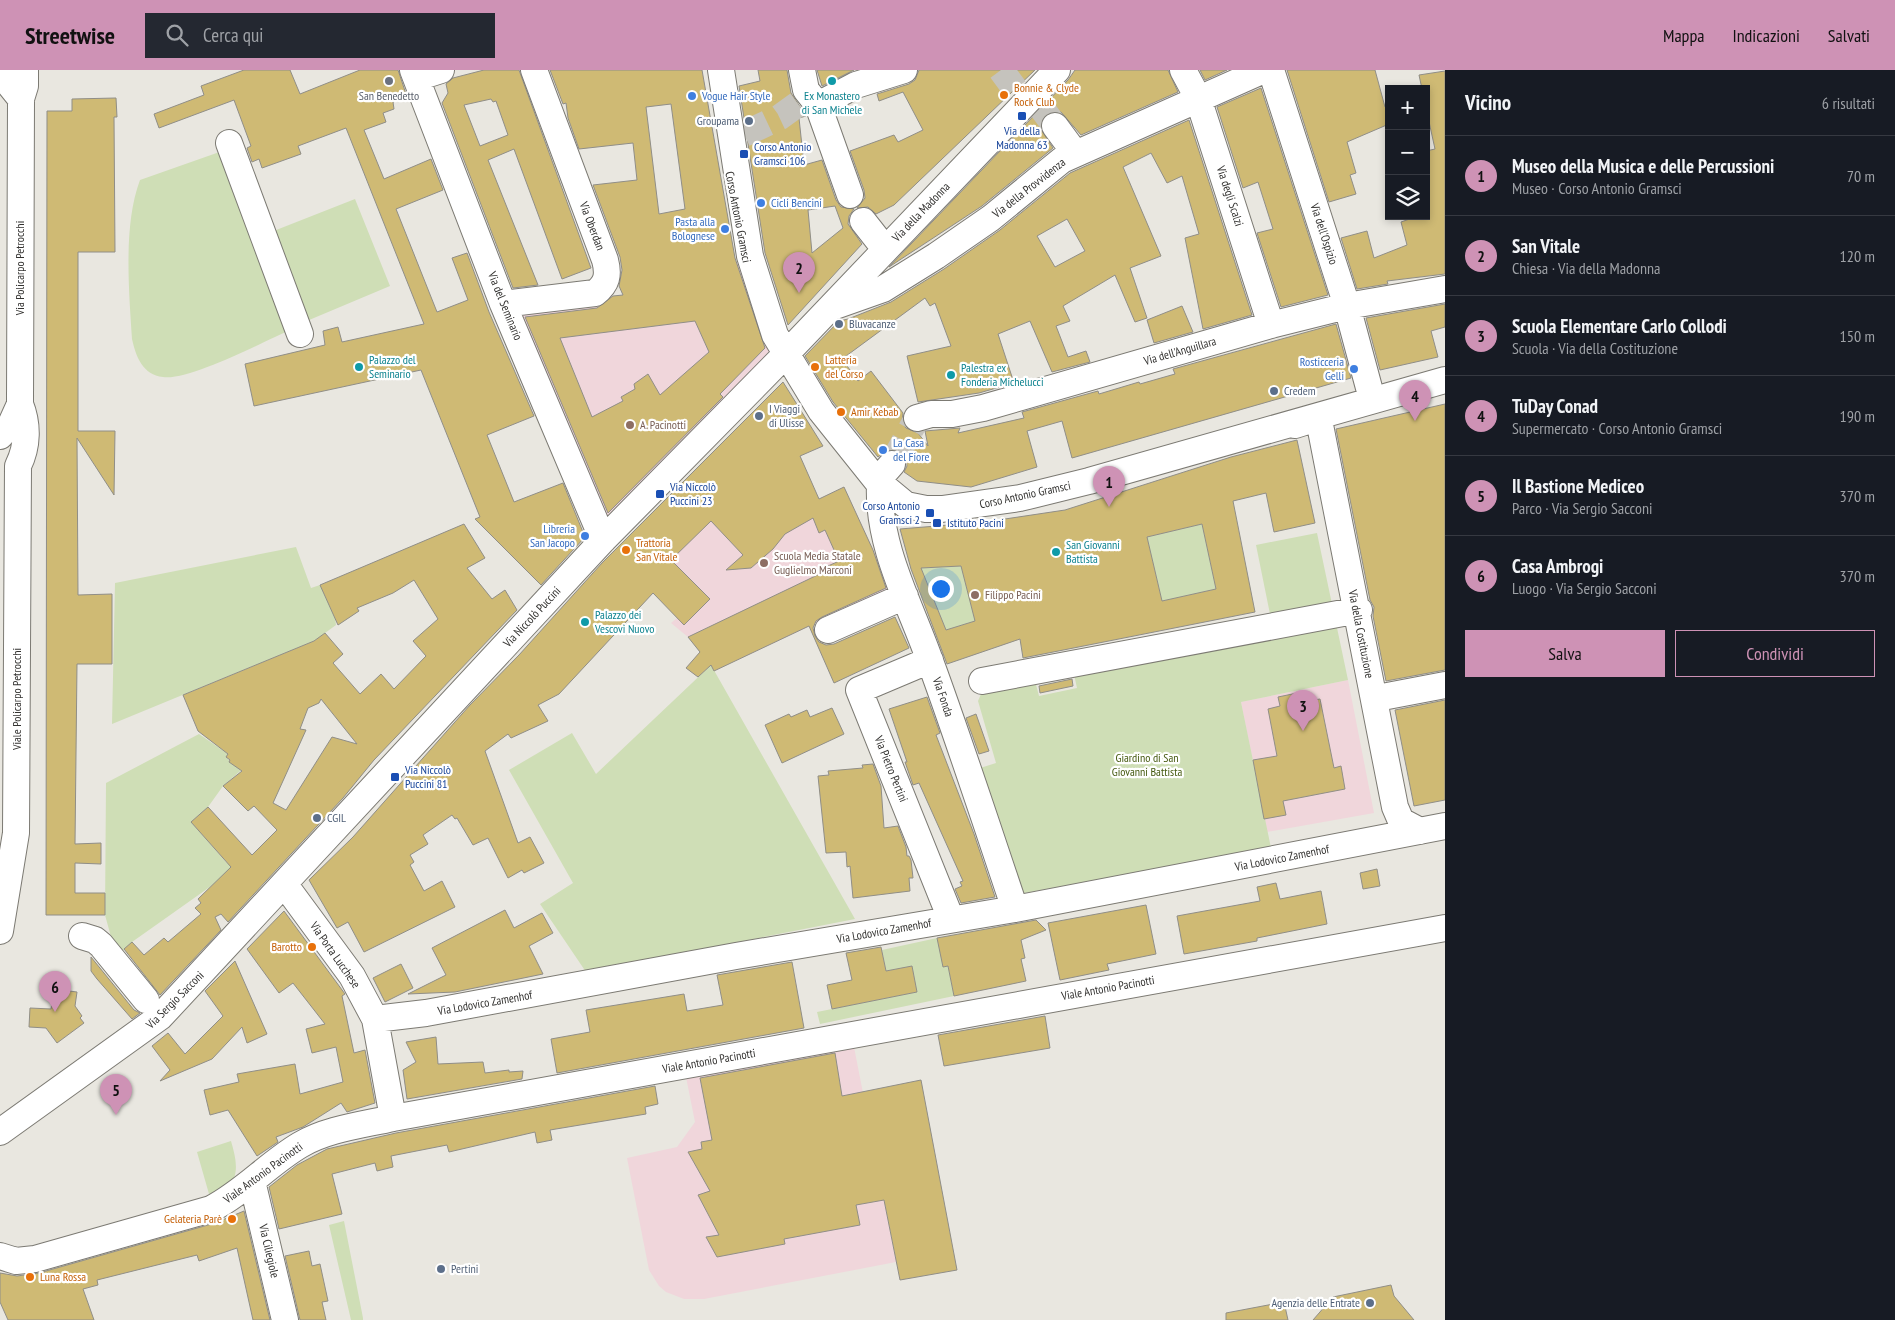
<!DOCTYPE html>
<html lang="it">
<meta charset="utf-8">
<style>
:root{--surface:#171b24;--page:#242831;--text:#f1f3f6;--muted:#9ea1a6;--line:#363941;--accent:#ce92b5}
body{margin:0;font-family:"PT Sans Narrow",sans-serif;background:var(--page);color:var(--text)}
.controls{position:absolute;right:15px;top:15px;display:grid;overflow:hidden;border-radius:0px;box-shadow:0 2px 8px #0003}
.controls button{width:45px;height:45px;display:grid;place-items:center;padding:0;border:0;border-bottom:1px solid var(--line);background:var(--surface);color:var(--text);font:25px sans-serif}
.you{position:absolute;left:940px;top:518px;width:18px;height:18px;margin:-12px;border:4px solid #fff;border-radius:50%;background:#1a73e8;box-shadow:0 0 0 8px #1a73e833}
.badge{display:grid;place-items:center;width:32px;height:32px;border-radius:50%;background:var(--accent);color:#111;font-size:16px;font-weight:700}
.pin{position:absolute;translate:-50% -41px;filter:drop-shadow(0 1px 2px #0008)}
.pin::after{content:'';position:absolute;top:26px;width:18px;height:15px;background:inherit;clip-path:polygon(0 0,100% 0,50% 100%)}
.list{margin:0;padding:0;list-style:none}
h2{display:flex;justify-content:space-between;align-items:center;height:65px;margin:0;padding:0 20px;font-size:21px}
h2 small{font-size:16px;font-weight:400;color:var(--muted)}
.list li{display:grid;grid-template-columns:32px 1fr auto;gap:15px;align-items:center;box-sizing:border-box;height:80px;padding:0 20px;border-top:1px solid var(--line)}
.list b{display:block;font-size:19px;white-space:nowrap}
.list p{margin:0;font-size:16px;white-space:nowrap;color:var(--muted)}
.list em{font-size:16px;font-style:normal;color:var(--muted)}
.actions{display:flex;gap:10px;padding:15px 20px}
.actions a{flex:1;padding:11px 0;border:1px solid var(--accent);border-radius:0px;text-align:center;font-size:18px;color:var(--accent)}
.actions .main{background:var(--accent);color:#111}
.icon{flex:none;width:28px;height:28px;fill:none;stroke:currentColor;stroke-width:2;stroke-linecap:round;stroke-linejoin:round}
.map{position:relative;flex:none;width:1445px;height:1250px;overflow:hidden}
header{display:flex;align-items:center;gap:30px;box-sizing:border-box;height:70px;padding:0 25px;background:var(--accent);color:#111}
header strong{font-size:24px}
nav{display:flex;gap:28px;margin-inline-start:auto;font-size:18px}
.search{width:350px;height:45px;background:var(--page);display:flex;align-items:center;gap:12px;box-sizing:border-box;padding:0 18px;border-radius:0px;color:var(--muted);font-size:19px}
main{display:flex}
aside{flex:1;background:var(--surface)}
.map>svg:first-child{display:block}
</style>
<header>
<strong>Streetwise</strong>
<div class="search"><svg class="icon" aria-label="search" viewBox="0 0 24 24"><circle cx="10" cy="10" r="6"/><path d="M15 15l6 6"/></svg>Cerca qui</div>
<nav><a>Mappa</a><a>Indicazioni</a><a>Salvati</a></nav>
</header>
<main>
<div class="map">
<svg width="1445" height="1250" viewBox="0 0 1445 1250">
<rect width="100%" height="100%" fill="#e9e7e0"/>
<path fill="#f0d6db" d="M739 193 770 284 601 452 513 239 682 218 680 203Z
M844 417 894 524 818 552 714 601 710 595 698 607 686 598 700 582 688 567 671 553 677 548 652 521 639 457 819 429Z
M1348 610 1374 743 1267 762 1241 632Z
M854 977 896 1192 704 1229H684L666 1222 659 1216 649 1200 627 1088 677 1077 695 1052 686 1007Z"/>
<path fill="#cfdeb6" d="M228 79 292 259C265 271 189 311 163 307 143 305 136 287 132 269 129 221 123 155 140 110Z
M355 129 390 216 302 253 266 164Z
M1202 454 1216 519 1162 531 1147 467Z
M1317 463 1348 610 1241 632 1271 778 1019 824 977 699 996 693 978 631 984 617 1034 607 1039 626 1077 618 1073 600 1274 564 1256 475Z
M296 477 311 518 320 515 335 547 336 555 314 571 112 654 115 513Z
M961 496 975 551 946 560 921 498Z
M711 595 855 849 586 902 540 834 573 813 509 700 572 663 596 704Z
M199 664 228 684 226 687 233 695 238 690 246 696 223 716 208 737 191 752 226 792 242 803 214 814 132 872 120 883 113 874 105 845 106 713Z
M937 868 944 897 948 896 954 926 820 954 817 942 917 922 912 896 886 901 882 880Z
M231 1071C235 1085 241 1105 228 1117 224 1121 215 1122 209 1124L197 1082Z
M344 1151 363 1248V1250H351L329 1155Z"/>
<path fill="#cfba74" stroke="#908e87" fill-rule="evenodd" d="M244 0H290L300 24 360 0H398L407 27 393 32 394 39 383 43 386 52 364 60 384 109 431 89 443 120 396 139 437 242 468 230 452 188 467 183 489 242 534 346 487 365 514 432 563 413 585 467 541 515 475 449 480 447 421 300 254 336 245 294 325 275 323 261 338 257 342 272 424 254 346 58 298 76 301 84 262 98 259 89 252 92 247 78 251 76 234 30 159 58 154 44 204 25 201 16Z
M484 0H519L591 198 562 209 514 79 488 90 538 215 513 218 442 33 448 23 446 14 453 8ZM491 29 493 32 496 31 508 65 480 76 464 35Z
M550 0H702L735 188 765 278 720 324 723 327 608 443 525 247 597 238 613 226 623 225 619 216 622 200 620 187 593 115 637 110 633 73 579 79 568 48 566 33 563 34ZM671 34 685 139 659 144 646 37ZM695 251 709 282 660 325 648 304 634 314 635 319 621 327 623 331 592 347 560 268Z
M758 0H787L791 23 806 46 799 48 804 95 822 90 836 130 841 137 854 139 849 146 848 154 862 174 788 255 765 183 739 16 760 11ZM835 136 843 158 812 183 808 140Z
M817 0H854L822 16Z
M919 0H1035L894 135 876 144 868 137 857 138 865 128 864 120 850 81 894 65 898 72 923 60 903 22 879 31 877 24 909 14 915 10Z
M1075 0H1168L1178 22 1081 65 1061 42 1054 41 1046 44 1041 50 1040 58 1053 78 982 136 889 197 1068 10Z
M1200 0H1227L1205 10Z
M1287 0H1375L1385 37 1389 36V54L1347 72 1356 103 1350 105 1356 124 1329 132Z
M1445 1V204L1387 211 1388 214 1357 219 1341 168 1367 161 1374 188 1407 175 1401 152 1418 146H1426V81L1435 79 1426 38V19H1422L1419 5Z
M1261 18 1328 225 1281 237 1257 163 1273 159 1258 112 1243 118 1217 37Z
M116 28 117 47H114L115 182H78V361H115L114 425 77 368 78 525 112 524V594H77L75 774 101 773V794L75 793V823H105V845H46L47 41H72V29Z
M1189 50 1252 245 1203 259 1185 168 1199 164 1182 106 1167 113 1151 83 1123 97 1161 186 1130 198 1147 248 1135 252 1115 205 1063 236 1070 251 1056 256 1068 287 1086 281 1090 292 1052 302 1030 251 998 264 1014 313 979 323 918 332 907 286 951 276 935 233 930 236 925 228 842 289 858 311 871 301 903 343 902 352 906 358 918 363 928 376 925 361 960 358 958 363 1024 348 1022 342 1098 321 1099 324 1139 312 1140 314 1175 304 1173 299 1336 254 1351 308 1072 388 1062 351 1027 361 1037 397 971 417 917 411 904 402 907 396 906 389 902 383 895 379 887 380 878 387 833 332 805 286 839 251 848 249 891 232 944 199 1000 160 1070 103ZM1067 149 1085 181 1055 197 1037 166Z
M1445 234V257L1431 261 1438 287 1380 300 1366 248Z
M1182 236 1193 262 1154 273 1147 250Z
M783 312 823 376 800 386 819 429 844 417 873 480 886 518 822 547 816 551 813 558 815 566 819 572 826 575 834 574 895 547 909 578 834 613 809 556 714 601 711 595 698 607 686 598 700 582 688 567 830 499 828 496 839 491 825 460 819 463 813 448 785 464 773 479 751 498 726 500 743 485 711 451 671 490 710 529 684 555 653 523 559 624 538 635 548 651 511 668 508 664 485 681 518 773 530 767 544 793 524 803 522 800 508 808 488 768 473 775 457 748 455 749 452 745 423 765 428 774 410 785 414 792 410 795 424 821 442 811 455 837 364 882 348 852 337 858 309 810 353 767 470 635 519 585 602 493Z
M1445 334V600L1386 611 1373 546 1374 537 1370 530 1336 359Z
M1297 370 1315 453 1274 462 1266 423 1233 431 1255 542 1023 588 1020 569 947 594 911 499 900 459 985 452 1065 440 1231 387ZM1202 454 1216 519 1162 531 1147 467ZM961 496 975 551 946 560 921 498Z
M464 454 485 488 467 498 492 529 505 520 517 540 374 690 343 728 228 852 221 844 215 847 221 860 160 925 124 879 132 872 144 885 164 868 168 872 201 844 195 838 201 833 198 829 231 797 191 752 208 737 252 785 277 760 254 736 248 741 223 716 242 701 229 692 230 690 226 687 228 684 198 661 183 625 314 571 325 563 343 584 333 593 360 624 381 604 394 619 426 586 413 571 438 549 414 510 393 523 357 538 359 541 338 555 320 515ZM321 629 357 674 332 667 286 740 273 733 306 660 300 659 308 638 319 633Z
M1072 609 1073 616 1040 623 1039 616Z
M1302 622 1303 632 1320 629 1334 698 1341 696 1345 719 1283 731 1286 745 1264 749 1253 690 1277 686 1268 639 1280 636 1278 627Z
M927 627 940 663 936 665 974 764 995 827 961 833 955 819 962 816 960 812 963 811 919 713 913 715 905 692H907L889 639Z
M1445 630V730L1414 736 1395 640Z
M832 638 844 664 782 693 765 655 789 644 791 647 807 640 810 647Z
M976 644 989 681 979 684 966 648Z
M873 694 881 716 884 758 898 756 906 777 907 786H909L911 790 913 808H909L910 821 853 828 850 796 847 797 846 782 826 783 818 706 829 705 828 701 863 698 862 695Z
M1377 799 1380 816 1363 819 1360 803Z
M1276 813 1280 829 1321 821 1327 854 1257 868V871L1184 884 1177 846 1260 831 1257 817Z
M1146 835 1156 884 1107 894 1109 900 1060 910 1048 853Z
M505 840 514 858 542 843 553 863 529 876 543 904 455 922 408 924 446 905 432 878Z
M284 841 345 924 342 926 354 983 365 980 375 1033 347 1042 341 1033 303 1057 276 1067 278 1072 257 1086 228 1040 210 1045 204 1020 239 1012 237 1004 295 994 300 1024 343 1012 336 977 312 983 306 959 325 954 293 913 279 923 247 879Z
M1036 850 1046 860 1021 870 1025 888 1021 889 1026 911 954 926 948 896 943 897 937 868Z
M881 877 886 901 912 896 917 922 832 939 827 915 852 910 846 883Z
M91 887 134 940 140 943 132 949 97 909 91 901Z
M235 891 267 964 247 973 242 957 212 989 160 1011 170 1000 152 976 168 963 185 984 223 946 205 921Z
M792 892 804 958 557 1003 551 969 590 962 586 940 684 924 687 941 723 935 717 905Z
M401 894 413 918 385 932 373 908Z
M54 919 77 922 75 936 82 946 80 948 84 953 57 973 46 958 29 957 30 938 51 939Z
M1045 946 1050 978 944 996 938 965Z
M436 967 438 994 483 992 485 1003 509 1000V1002L523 1001 522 1009 407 1029 403 1000 416 992 406 972Z
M835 983 842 1026 921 1010 957 1200 900 1210 884 1130 856 1135 860 1155 784 1169 785 1174 717 1187 706 1167 719 1165 698 1125 710 1121 688 1082 702 1079 701 1072 712 1070 700 1008Z
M655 1016 658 1034 645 1037 646 1044 550 1060 552 1070 537 1073 535 1062 449 1082 447 1075 391 1086 393 1097 377 1101 375 1093 332 1104 342 1144 279 1159 269 1117 297 1095 327 1079 396 1063Z
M244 1141 270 1250H253L237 1178 199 1191 197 1185 97 1210 98 1215 83 1219 94 1250H8L0 1232V1203L17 1206 39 1203 215 1153Z
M309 1181 312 1196 320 1194 328 1231 322 1232 326 1250H300L285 1186Z
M1391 1215 1394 1226 1414 1250H1313L1333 1227Z
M1284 1232 1288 1250H1226V1243Z"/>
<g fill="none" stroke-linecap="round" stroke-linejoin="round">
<path stroke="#c5c3bd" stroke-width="26" stroke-dasharray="26 13" stroke-linecap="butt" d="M1001 0 1015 19
M1040 36 1055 56
M744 64 780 47 798 34
M892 394 917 348"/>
<defs>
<path id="minor" d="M413 0 503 234 603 470
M721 0 750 186 775 265 821 341 877 411 906 435 926 439H942L1020 428 1089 411 1445 310
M802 0 806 20 818 35 850 125
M1183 0 1198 28 1271 255
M1271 0 1347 236 1372 329
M1 4 21 29
M416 8 441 0
M818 35 856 15 904 0
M1055 56 1075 83
M229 73 300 264
M863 151 885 179
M503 234 595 223C607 214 609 205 605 190L534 0
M832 237 883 219 936 186 991 148 1062 90 1264 0
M917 348 931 344H952L983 338 1271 255 1347 236 1445 219
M1295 355 1314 349 1320 355 1395 737 1401 751 1420 761
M0 366 11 354 20 334
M877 411 892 394
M880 414C877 476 910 534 930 591 960 673 987 756 1015 839
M828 560 905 526
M930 590 859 620 951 849
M982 611 1359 540
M1377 628 1445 615
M285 815 352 906 375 949 393 1048
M0 861 16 763 18 396C28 376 28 354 20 334L21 29 25 16V0
M82 866 95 870 101 875 146 930
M375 949 426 943 736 886 1015 839 1445 756
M0 1062 160 947 603 470 785 285 1057 0
M252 1111 285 1250
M0 1186 16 1191 35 1189 211 1139C244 1122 268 1094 300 1075 327 1059 362 1055 393 1048L1445 858"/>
</defs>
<use href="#minor" stroke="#7c7a73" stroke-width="28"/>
<use href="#minor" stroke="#fff" stroke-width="26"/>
</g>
<circle fill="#6b7280" stroke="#fff" stroke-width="2" cx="389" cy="11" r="5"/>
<g fill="#0f9aa8" stroke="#fff" stroke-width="2">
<circle cx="832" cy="11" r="5"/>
<circle cx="359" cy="297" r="5"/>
<circle cx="951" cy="305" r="5"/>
<circle cx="1056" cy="482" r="5"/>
<circle cx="585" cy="552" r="5"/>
</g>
<g fill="#e8710a" stroke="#fff" stroke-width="2">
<circle cx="1004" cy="25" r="5"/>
<circle cx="815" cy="297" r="5"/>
<circle cx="841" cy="342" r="5"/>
<circle cx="626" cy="480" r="5"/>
<circle cx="312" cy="877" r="5"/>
<circle cx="232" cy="1149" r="5"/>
<circle cx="30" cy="1207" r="5"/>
</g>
<g fill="#3f7fe0" stroke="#fff" stroke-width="2">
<circle cx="692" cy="26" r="5"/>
<circle cx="761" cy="133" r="5"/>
<circle cx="725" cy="159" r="5"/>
<circle cx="1354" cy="299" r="5"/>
<circle cx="883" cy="380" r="5"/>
<circle cx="585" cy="466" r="5"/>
</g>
<g fill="#1a4fb4" stroke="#fff" stroke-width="2">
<rect x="1017" y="41" width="10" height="10" rx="2.5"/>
<rect x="739" y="79" width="10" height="10" rx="2.5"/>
<rect x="655" y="419" width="10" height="10" rx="2.5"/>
<rect x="925" y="438" width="10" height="10" rx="2.5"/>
<rect x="932" y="448" width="10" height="10" rx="2.5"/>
<rect x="390" y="702" width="10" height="10" rx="2.5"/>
</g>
<g fill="#5c6f8a" stroke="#fff" stroke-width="2">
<circle cx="749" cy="51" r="5"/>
<circle cx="839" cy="254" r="5"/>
<circle cx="1274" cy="321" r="5"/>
<circle cx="759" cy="346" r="5"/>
<circle cx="317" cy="748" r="5"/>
<circle cx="441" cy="1199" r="5"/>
<circle cx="1370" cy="1233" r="5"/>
</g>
<g fill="#8d6e63" stroke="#fff" stroke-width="2">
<circle cx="630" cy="355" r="5"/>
<circle cx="764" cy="493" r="5"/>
<circle cx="975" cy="525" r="5"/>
</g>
<g text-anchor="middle" stroke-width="4.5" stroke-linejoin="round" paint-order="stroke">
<g font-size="12" fill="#c56008" stroke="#fff" text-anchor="start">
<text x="1014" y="22">Bonnie &amp; Clyde<tspan x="1014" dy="14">Rock Club</tspan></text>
<text x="825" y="294">Latteria<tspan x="825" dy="14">del Corso</tspan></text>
<text x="851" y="346">Amir Kebab</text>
<text x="636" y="477">Trattoria<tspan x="636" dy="14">San Vitale</tspan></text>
<text x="302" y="881" text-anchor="end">Barotto</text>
<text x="222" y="1153" text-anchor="end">Gelateria Parè</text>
<text x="40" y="1211">Luna Rossa</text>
</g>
<g font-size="12" fill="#5b616d" stroke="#fff">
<text x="389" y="30">San Benedetto</text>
</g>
<g font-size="12" fill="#366cbe" stroke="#fff" text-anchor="start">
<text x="702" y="30">Vogue Hair Style</text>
<text x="771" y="137">Cicli Bencini</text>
<text x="715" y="156" text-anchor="end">Pasta alla<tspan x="715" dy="14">Bolognese</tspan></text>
<text x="1344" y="296" text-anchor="end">Rosticceria<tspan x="1344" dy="14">Gelli</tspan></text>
<text x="893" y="377">La Casa<tspan x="893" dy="14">del Fiore</tspan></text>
<text x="575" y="463" text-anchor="end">Libreria<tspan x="575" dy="14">San Jacopo</tspan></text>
</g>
<g font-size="12" fill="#0d838f" stroke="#fff" text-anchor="start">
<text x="832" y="30" text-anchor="middle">Ex Monastero<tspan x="832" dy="14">di San Michele</tspan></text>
<text x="369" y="294">Palazzo del<tspan x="369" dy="14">Seminario</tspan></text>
<text x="961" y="302">Palestra ex<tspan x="961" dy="14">Fonderia Michelucci</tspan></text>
<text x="1066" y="479">San Giovanni<tspan x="1066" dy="14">Battista</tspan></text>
<text x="595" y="549">Palazzo dei<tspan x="595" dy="14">Vescovi Nuovo</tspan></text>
</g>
<g font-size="12" fill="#4e5e75" stroke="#fff" text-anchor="start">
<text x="739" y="55" text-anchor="end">Groupama</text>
<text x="849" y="258">Bluvacanze</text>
<text x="1284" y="325">Credem</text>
<text x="769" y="343">I Viaggi<tspan x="769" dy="14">di Ulisse</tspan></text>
<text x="327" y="752">CGIL</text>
<text x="451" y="1203">Pertini</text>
<text x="1360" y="1237" text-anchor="end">Agenzia delle Entrate</text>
</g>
<g font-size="12" fill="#164399" stroke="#fff" text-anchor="start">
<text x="1022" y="65" text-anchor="middle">Via della<tspan x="1022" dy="14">Madonna 63</tspan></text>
<text x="754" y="81">Corso Antonio<tspan x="754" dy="14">Gramsci 106</tspan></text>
<text x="670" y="421">Via Niccolò<tspan x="670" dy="14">Puccini 23</tspan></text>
<text x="920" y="440" text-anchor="end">Corso Antonio<tspan x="920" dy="14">Gramsci 2</tspan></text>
<text x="947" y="457">Istituto Pacini</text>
<text x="405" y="704">Via Niccolò<tspan x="405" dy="14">Puccini 81</tspan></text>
</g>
<g font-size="12" fill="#333230" stroke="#fff">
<text transform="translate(1029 118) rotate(-38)" y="4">Via della Provvidenza</text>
<text transform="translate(1230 126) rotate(72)" y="4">Via degli Scalzi</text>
<text transform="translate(921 142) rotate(-46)" y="4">Via della Madonna</text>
<text transform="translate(738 147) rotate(79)" y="4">Corso Antonio Gramsci</text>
<text transform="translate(592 156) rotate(69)" y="4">Via Oberdan</text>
<text transform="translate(1324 164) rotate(72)" y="4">Via dell'Ospizio</text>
<text transform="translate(20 198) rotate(-90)" y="4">Via Policarpo Petrocchi</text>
<text transform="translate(505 236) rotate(68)" y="4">Via del Seminario</text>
<text transform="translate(1180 281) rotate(-16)" y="4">Via dell'Anguillara</text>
<text transform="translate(1025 425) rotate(-12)" y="4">Corso Antonio Gramsci</text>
<text transform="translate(532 547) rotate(-47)" y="4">Via Niccolò Puccini</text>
<text transform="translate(1361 564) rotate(79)" y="4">Via della Costituzione</text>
<text transform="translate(943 627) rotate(71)" y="4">Via Fonda</text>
<text transform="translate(17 629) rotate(-90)" y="4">Viale Policarpo Petrocchi</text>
<text transform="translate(891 699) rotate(68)" y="4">Via Pietro Pertini</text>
<text transform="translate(1282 788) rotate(-11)" y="4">Via Lodovico Zamenhof</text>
<text transform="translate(884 861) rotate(-10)" y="4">Via Lodovico Zamenhof</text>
<text transform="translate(335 885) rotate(55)" y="4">Via Porta Lucchese</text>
<text transform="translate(1108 918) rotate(-10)" y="4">Viale Antonio Pacinotti</text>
<text transform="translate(175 930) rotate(-45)" y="4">Via Sergio Sacconi</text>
<text transform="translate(485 933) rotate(-10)" y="4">Via Lodovico Zamenhof</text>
<text transform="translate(709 991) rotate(-10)" y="4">Viale Antonio Pacinotti</text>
<text transform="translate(263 1103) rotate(-36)" y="4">Viale Antonio Pacinotti</text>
<text transform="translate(269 1181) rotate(77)" y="4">Via Ciliegiole</text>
</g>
<g font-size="12" fill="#785e54" stroke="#fff" text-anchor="start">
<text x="640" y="359">A. Pacinotti</text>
<text x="774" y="490">Scuola Media Statale<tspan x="774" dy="14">Guglielmo Marconi</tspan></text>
<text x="985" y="529">Filippo Pacini</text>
</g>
<g font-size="12" fill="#465a11" stroke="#fff">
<text x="1147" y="692">Giardino di San<tspan x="1147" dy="14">Giovanni Battista</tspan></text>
</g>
</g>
</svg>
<div class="controls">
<button>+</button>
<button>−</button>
<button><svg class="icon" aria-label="layers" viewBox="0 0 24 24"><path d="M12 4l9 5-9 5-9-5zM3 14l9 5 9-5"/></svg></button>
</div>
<div class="you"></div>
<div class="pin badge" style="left:1109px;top:437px">1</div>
<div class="pin badge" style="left:799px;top:223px">2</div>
<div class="pin badge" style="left:1303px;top:661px">3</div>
<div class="pin badge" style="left:1415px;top:351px">4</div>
<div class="pin badge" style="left:116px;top:1045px">5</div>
<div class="pin badge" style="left:55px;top:942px">6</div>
</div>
<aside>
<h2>Vicino<small>6 risultati</small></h2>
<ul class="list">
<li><span class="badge">1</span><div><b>Museo della Musica e delle Percussioni</b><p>Museo · Corso Antonio Gramsci</p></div><em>70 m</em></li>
<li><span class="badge">2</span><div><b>San Vitale</b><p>Chiesa · Via della Madonna</p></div><em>120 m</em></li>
<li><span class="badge">3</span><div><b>Scuola Elementare Carlo Collodi</b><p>Scuola · Via della Costituzione</p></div><em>150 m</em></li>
<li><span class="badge">4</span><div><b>TuDay Conad</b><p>Supermercato · Corso Antonio Gramsci</p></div><em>190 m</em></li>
<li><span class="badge">5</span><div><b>Il Bastione Mediceo</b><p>Parco · Via Sergio Sacconi</p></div><em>370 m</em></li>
<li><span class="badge">6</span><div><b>Casa Ambrogi</b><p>Luogo · Via Sergio Sacconi</p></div><em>370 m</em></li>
</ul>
<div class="actions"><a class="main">Salva</a><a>Condividi</a></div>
</aside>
</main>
